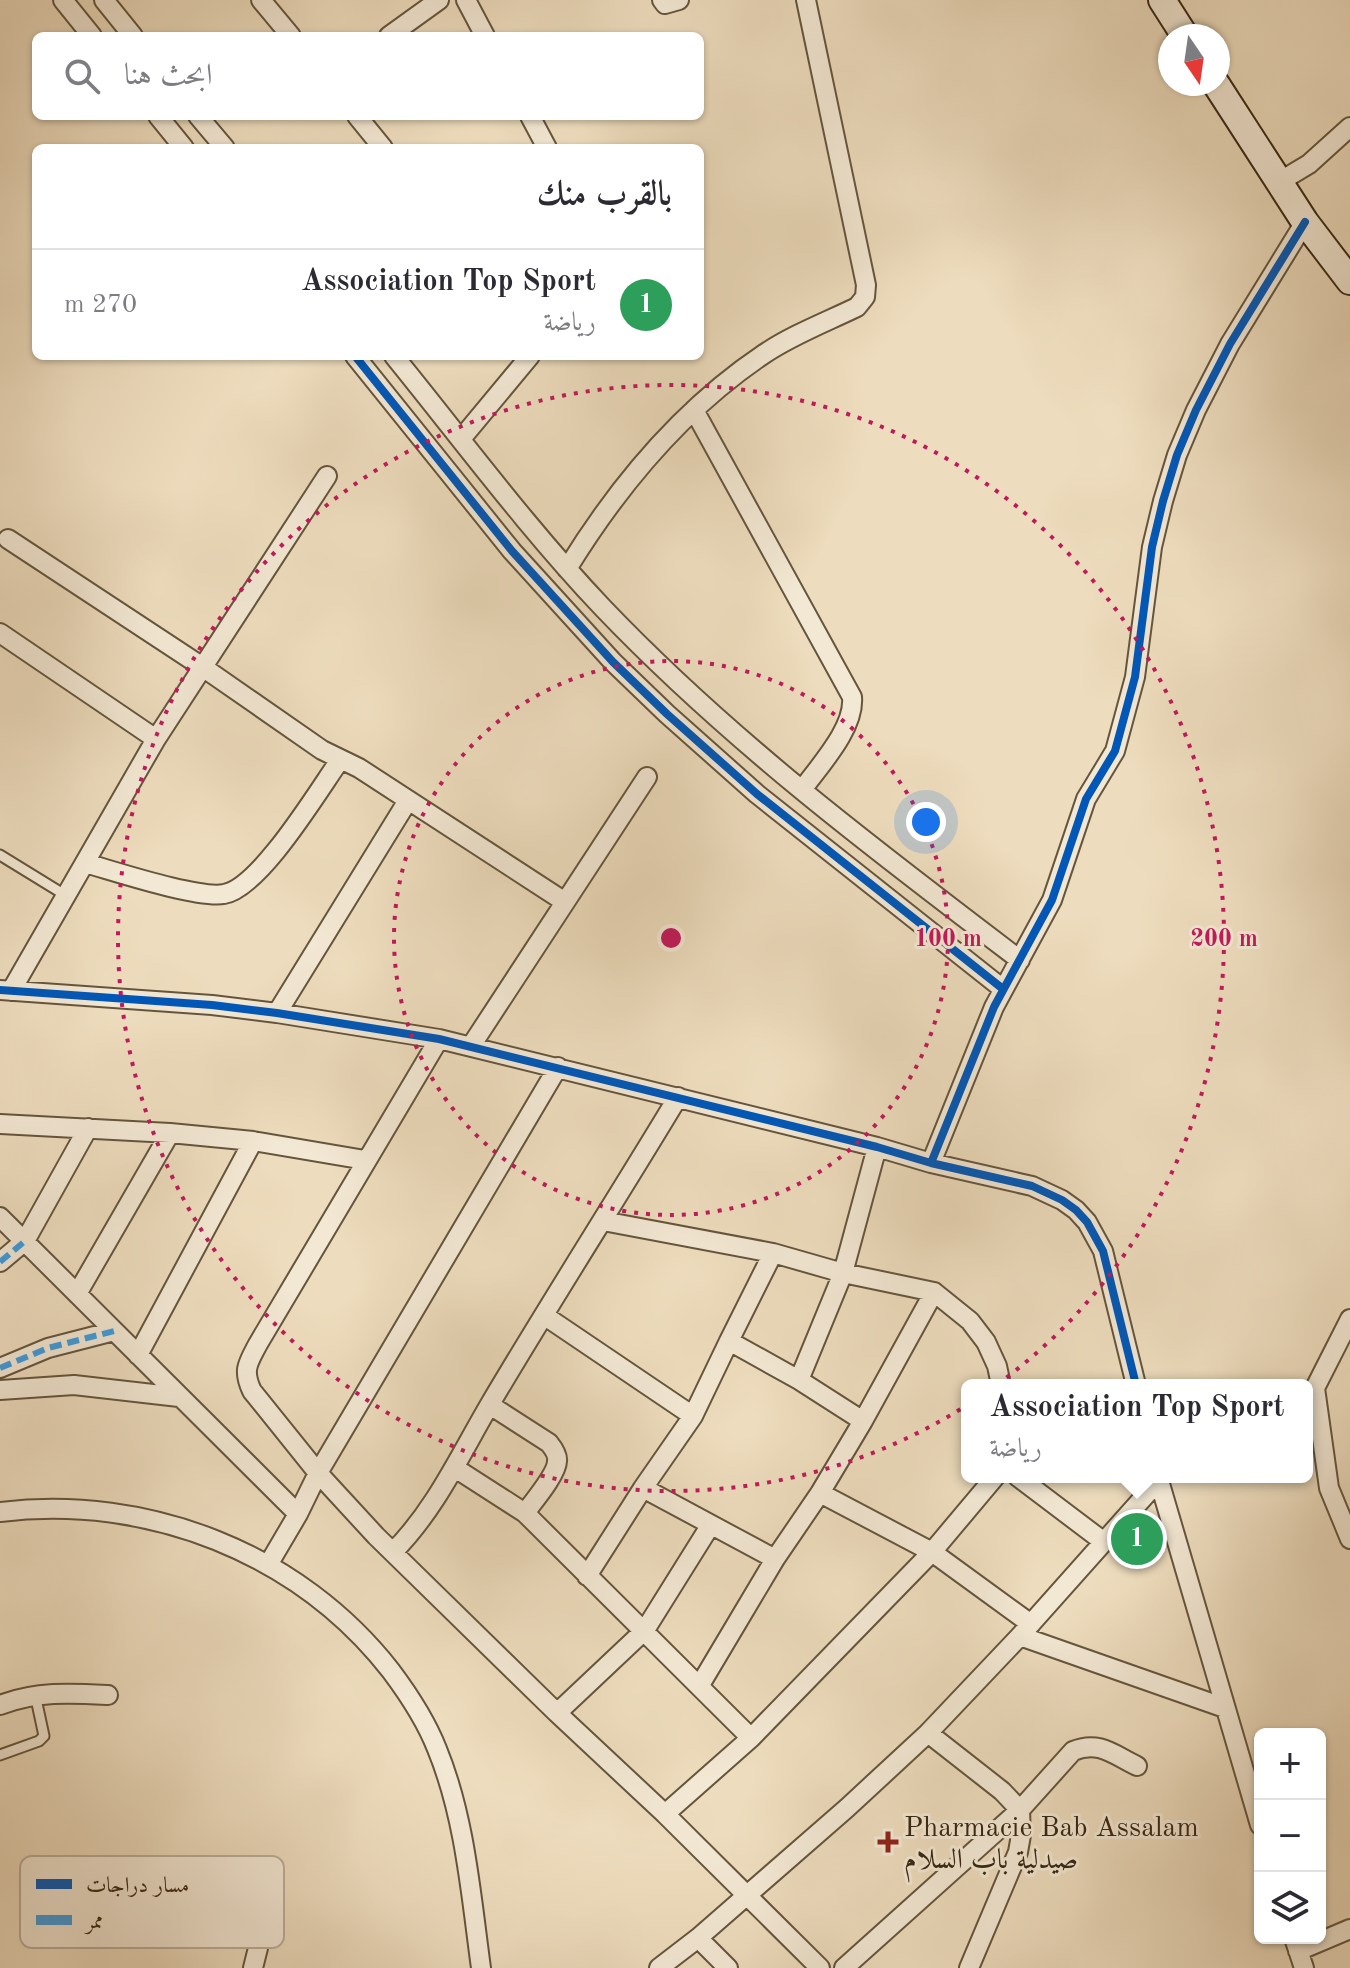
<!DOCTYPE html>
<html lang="ar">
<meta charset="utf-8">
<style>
:root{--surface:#fff;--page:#f7f7f7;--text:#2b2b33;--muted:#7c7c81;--line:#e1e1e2;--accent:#1a73e8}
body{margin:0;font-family:"Old Standard TT",Amiri,serif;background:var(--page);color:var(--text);direction:rtl}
.controls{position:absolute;right:24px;bottom:24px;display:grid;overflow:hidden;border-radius:12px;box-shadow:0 2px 6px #0004}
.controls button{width:72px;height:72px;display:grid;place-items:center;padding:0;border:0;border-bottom:2px solid var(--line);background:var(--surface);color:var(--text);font:40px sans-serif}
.compass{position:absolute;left:1158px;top:24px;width:72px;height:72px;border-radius:50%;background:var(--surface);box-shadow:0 2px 6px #0004;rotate:167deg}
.you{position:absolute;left:926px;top:822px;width:28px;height:28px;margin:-20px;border:6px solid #fff;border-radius:50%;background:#1a73e8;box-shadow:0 0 0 12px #1a73e833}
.badge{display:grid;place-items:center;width:52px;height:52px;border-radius:50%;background:var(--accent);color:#fff;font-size:26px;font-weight:700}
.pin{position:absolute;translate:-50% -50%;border:4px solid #fff;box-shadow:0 2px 8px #0006}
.popup{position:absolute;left:961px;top:1379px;width:352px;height:104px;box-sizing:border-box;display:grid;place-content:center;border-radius:12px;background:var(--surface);filter:drop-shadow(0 2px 6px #0005);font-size:26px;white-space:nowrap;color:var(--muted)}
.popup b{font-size:30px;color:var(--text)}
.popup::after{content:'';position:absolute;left:50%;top:100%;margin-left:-16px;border:16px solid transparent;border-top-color:var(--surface)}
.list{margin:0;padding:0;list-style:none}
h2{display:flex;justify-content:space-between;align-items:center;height:104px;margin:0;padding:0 32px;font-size:34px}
h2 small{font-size:26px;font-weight:400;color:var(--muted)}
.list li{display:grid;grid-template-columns:52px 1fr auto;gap:24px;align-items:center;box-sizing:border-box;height:112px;padding:0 32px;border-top:2px solid var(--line)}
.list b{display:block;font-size:30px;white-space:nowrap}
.list p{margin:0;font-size:26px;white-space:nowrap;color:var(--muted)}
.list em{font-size:26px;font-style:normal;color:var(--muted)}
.icon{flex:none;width:44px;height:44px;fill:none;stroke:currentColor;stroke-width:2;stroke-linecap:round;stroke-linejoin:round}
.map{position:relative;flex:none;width:1350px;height:1968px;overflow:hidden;direction:ltr}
.search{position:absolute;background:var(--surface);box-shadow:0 2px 6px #0004;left:32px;top:32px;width:672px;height:88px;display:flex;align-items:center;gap:20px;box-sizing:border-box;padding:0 28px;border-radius:12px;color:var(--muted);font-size:30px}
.panel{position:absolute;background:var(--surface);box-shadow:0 2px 6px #0004;left:32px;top:144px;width:672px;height:216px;border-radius:12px;direction:rtl}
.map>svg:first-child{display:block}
</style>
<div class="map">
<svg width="1350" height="1968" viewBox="0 0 1350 1968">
<rect width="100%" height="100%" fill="#eddcbd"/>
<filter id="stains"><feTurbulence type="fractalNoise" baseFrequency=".0025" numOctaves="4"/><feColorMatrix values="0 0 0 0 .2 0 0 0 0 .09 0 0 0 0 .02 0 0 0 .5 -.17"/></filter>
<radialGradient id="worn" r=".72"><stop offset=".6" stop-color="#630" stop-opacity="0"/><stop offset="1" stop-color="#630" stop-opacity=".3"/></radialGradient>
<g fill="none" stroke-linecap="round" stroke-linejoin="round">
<defs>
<path id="lane" d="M0 855 65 895
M0 1755 39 1741 44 1736 35 1694"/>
<path id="street" d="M63 0 92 36
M104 0 133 36
M261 0 291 36
M466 0 485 36
M662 0 665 4 679 0
M389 36 439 0
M158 116 184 148
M198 116 225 148
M357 116 383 148
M530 116 547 148
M1279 182 1309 164 1350 127
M355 356 512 551 613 662 667 714 757 794 1003 989
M394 356C463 441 528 529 603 608 729 740 875 850 1020 960
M694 410 852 697C855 728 820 765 802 790
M461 439 530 356
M8 539 204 668 322 750 359 768 565 902
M567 569C618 486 682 409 764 354 792 335 826 322 857 307L865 297 866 285 806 0
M0 633 156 739
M85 863C114 871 198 899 224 894 260 888 318 791 340 760
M0 990 212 1005 277 1013 439 1039 877 1147 931 1163 1032 1186 1062 1200 1076 1210 1087 1222 1103 1251 1136 1385
M11 991 156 739 327 476
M277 1013 407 802
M439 1039 258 1344C248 1363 242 1370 252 1391L318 1473 376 1536 557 1713
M471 1046 647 777
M0 1124 170 1133 253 1141 365 1160
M931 1163 994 1007 1052 900 1086 799 1115 751 1135 677 1152 547 1163 501 1177 455 1196 410 1230 344 1305 222
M0 1217 298 1514
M603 1221 773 1253 843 1273 934 1292 970 1321 986 1342 997 1366 1001 1385
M0 1262 25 1241 88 1128
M77 1294 170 1133
M545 1316 693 1416
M1350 1319 1315 1388 1329 1488 1350 1539
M729 1341 799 1380 863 1421 820 1493 775 1559 643 1488 693 1416Z
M729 1341 773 1253
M138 1355 253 1141
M0 1368 48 1348 114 1331
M799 1380 843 1273 877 1147
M0 1390 74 1385 179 1397
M490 1405 549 1443C553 1448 558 1455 557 1461 557 1474 533 1502 525 1513L751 1738
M863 1421 934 1292
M455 1468 525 1513
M1018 1477 1104 1542
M1158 1477 1260 1825
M820 1493 932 1552 1031 1624
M0 1512C148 1494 299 1553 391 1671 409 1695 426 1721 437 1749 465 1817 471 1895 481 1968
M393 1552C435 1510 460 1455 490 1404 551 1301 616 1200 678 1097
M268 1565 298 1514 318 1473 558 1067
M587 1576 643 1488
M1020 1636 1225 1708
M700 1685 775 1559
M0 1705C36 1691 71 1693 108 1695
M665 1814 557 1713 645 1630 710 1526
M698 1938 728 1968
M1294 1938 1304 1968
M1298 1951 1350 1929
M253 1968 263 1928
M659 1968 698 1938 847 1808 928 1733 1020 1636 1159 1480
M820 1968 665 1814 751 1738 932 1552 995 1477
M844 1968 1020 1810 1002 1791 928 1733
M969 1968 1018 1852 1021 1835 1020 1810 1073 1751C1099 1740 1114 1755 1137 1766"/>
<path id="secondary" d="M1162 0 1185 36
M1216 84 1305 222 1350 281"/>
</defs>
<use href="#lane" stroke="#65553d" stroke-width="13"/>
<use href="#street" stroke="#65553d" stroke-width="22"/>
<use href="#secondary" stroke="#382812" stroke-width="30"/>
<use href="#lane" stroke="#f3e8d4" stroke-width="9"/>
<use href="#street" stroke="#f3e8d4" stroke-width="18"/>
<use href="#secondary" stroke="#f3e8d4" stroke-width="26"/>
<path stroke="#3e9cde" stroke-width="6" stroke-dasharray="12 6" stroke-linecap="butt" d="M0 1262 25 1241
M0 1368 48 1348 114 1331"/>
<defs>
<path id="cycleway" d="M355 356 512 551 613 662 667 714 757 794 1003 989
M0 990 212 1005 277 1013 439 1039 877 1147 931 1163 1032 1186 1062 1200 1076 1210 1087 1222 1103 1251 1136 1385
M931 1163 994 1007 1052 900 1086 799 1115 751 1135 677 1152 547 1163 501 1177 455 1196 410 1230 344 1305 222"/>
</defs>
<use href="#cycleway" stroke="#f3e8d4" stroke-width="13"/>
<use href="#cycleway" stroke="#0057b8" stroke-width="8"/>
</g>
<g fill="none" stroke="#c2185b" stroke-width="4" stroke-dasharray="4 8">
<circle cx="671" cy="938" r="277"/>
<circle cx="671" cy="938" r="553"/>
</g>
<path fill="#8f2418" stroke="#f3e8d4" stroke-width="3" d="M884 1830h8v8h8v8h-8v8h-8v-8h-8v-8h8z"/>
<g text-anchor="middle" stroke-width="6" stroke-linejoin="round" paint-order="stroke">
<g font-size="28" fill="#382812" stroke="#f3e8d4" text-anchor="start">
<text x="904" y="1836">Pharmacie Bab Assalam<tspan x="904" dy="32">صيدلية باب السلام</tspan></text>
</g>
</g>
<rect x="20" y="1856" width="264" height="92" rx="12" fill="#f3e8d4" stroke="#bbae9a" stroke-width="2"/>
<rect x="36" y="1879" width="36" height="10" fill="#0057b8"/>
<rect x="36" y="1915" width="36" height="10" fill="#3e9cde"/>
<g font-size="22" fill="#382812">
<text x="86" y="1892">مسار دراجات</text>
<text x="86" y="1928">ممر</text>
</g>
<circle cx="671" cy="938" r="12" fill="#c2185b" stroke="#f3e8d4" stroke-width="4"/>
<g font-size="24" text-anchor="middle" font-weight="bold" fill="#c2185b" stroke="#f3e8d4" stroke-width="6" stroke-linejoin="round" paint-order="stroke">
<text x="948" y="946">100 m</text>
<text x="1224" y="946">200 m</text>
</g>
<rect width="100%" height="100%" filter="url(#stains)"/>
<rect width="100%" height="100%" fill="url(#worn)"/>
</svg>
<div class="controls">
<button>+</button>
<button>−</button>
<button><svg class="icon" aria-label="layers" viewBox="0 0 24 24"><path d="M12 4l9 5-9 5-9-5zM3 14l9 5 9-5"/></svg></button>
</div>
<svg class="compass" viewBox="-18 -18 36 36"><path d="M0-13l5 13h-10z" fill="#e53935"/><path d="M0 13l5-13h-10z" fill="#7c7c81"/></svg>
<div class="you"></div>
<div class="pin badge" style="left:1137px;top:1539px;background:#2e9e5b">1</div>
<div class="popup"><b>Association Top Sport</b>رياضة</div>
<div class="search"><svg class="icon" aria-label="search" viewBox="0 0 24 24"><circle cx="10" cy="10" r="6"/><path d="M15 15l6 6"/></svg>ابحث هنا</div>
<section class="panel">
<h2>بالقرب منك<small></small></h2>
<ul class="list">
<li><span class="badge" style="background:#2e9e5b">1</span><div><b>Association Top Sport</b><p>رياضة</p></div><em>270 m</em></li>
</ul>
</section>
</div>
